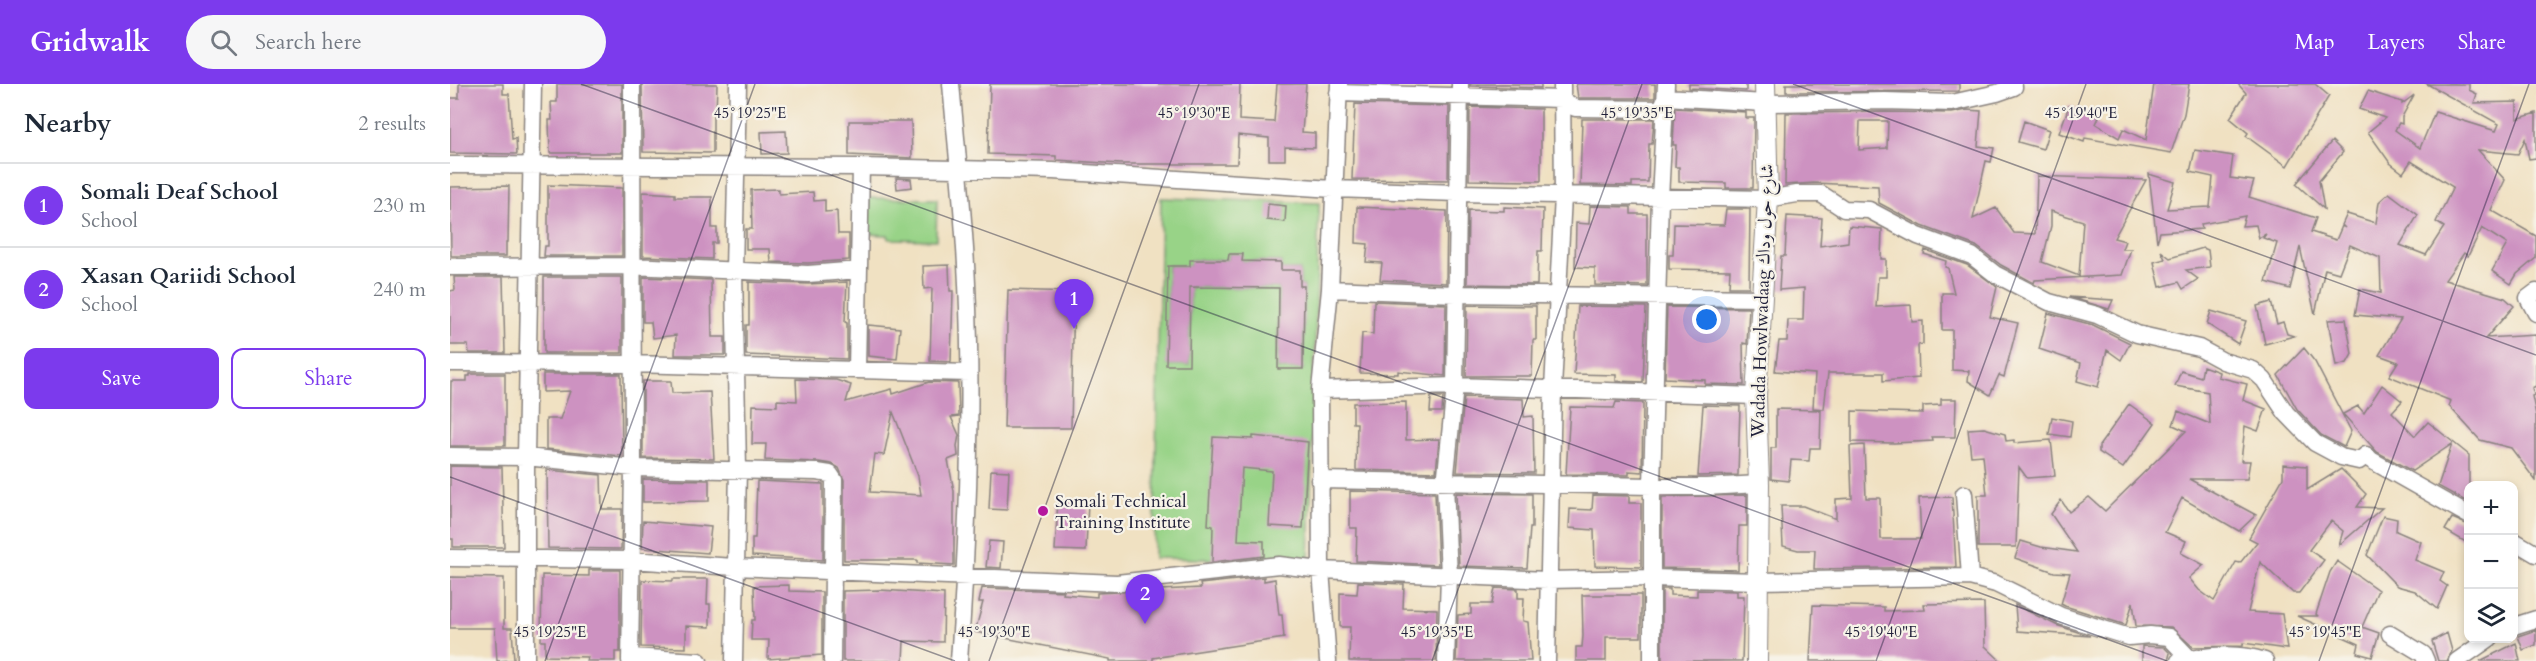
<!DOCTYPE html>
<meta charset="utf-8">
<style>
:root{--surface:#fff;--page:#f6f6f7;--text:#1f2937;--muted:#747a83;--line:#e0e1e3;--accent:#7c3aed}
body{margin:0;font-family:Cardo,Amiri,serif;background:var(--page);color:var(--text)}
.controls{position:absolute;right:18px;bottom:18px;display:grid;overflow:hidden;border-radius:12px;box-shadow:0 3px 9px #0003}
.controls button{width:54px;height:54px;display:grid;place-items:center;padding:0;border:0;border-bottom:2px solid var(--line);background:var(--surface);color:var(--text);font:30px sans-serif}
.you{position:absolute;left:1257px;top:236px;width:21px;height:21px;margin:-15px;border:4px solid #fff;border-radius:50%;background:#1a73e8;box-shadow:0 0 0 9px #1a73e833}
.badge{display:grid;place-items:center;width:39px;height:39px;border-radius:50%;background:var(--accent);color:#fff;font-size:20px;font-weight:700}
.pin{position:absolute;translate:-50% -50px;filter:drop-shadow(0 2px 3px #0008)}
.pin::after{content:'';position:absolute;top:32px;width:21px;height:18px;background:inherit;clip-path:polygon(0 0,100% 0,50% 100%)}
.list{margin:0;padding:0;list-style:none}
h2{display:flex;justify-content:space-between;align-items:center;height:78px;margin:0;padding:0 24px;font-size:26px}
h2 small{font-size:20px;font-weight:400;color:var(--muted)}
.list li{display:grid;grid-template-columns:39px 1fr auto;gap:18px;align-items:center;box-sizing:border-box;height:84px;padding:0 24px;border-top:2px solid var(--line)}
.list b{display:block;font-size:22px;white-space:nowrap}
.list p{margin:0;font-size:20px;white-space:nowrap;color:var(--muted)}
.list em{font-size:20px;font-style:normal;color:var(--muted)}
.actions{display:flex;gap:12px;padding:18px 24px}
.actions a{flex:1;padding:14px 0;border:2px solid var(--accent);border-radius:12px;text-align:center;font-size:21px;color:var(--accent)}
.actions .main{background:var(--accent);color:#fff}
.icon{flex:none;width:33px;height:33px;fill:none;stroke:currentColor;stroke-width:2;stroke-linecap:round;stroke-linejoin:round}
.map{position:relative;flex:none;width:2086px;height:577px;overflow:hidden}
header{display:flex;align-items:center;gap:36px;box-sizing:border-box;height:84px;padding:0 30px;background:var(--accent);color:#fff}
header strong{font-size:28px}
nav{display:flex;gap:33px;margin-inline-start:auto;font-size:21px}
.search{width:420px;height:54px;background:var(--page);display:flex;align-items:center;gap:15px;box-sizing:border-box;padding:0 21px;border-radius:33px;color:var(--muted);font-size:22px}
main{display:flex}
aside{flex:1;background:var(--surface)}
.map>svg:first-child{display:block}
</style>
<header>
<strong>Gridwalk</strong>
<div class="search"><svg class="icon" aria-label="search" viewBox="0 0 24 24"><circle cx="10" cy="10" r="6"/><path d="M15 15l6 6"/></svg>Search here</div>
<nav><a>Map</a><a>Layers</a><a>Share</a></nav>
</header>
<main>
<aside>
<h2>Nearby<small>2 results</small></h2>
<ul class="list">
<li><span class="badge">1</span><div><b>Somali Deaf School</b><p>School</p></div><em>230 m</em></li>
<li><span class="badge">2</span><div><b>Xasan Qariidi School</b><p>School</p></div><em>240 m</em></li>
</ul>
<div class="actions"><a class="main">Save</a><a>Share</a></div>
</aside>
<div class="map">
<svg width="2086" height="577" viewBox="0 0 2086 577">
<rect width="100%" height="100%" fill="#f7f3e8"/>
<filter id="ink" filterUnits="userSpaceOnUse"><feTurbulence type="fractalNoise" baseFrequency=".0167" numOctaves="2"/><feDisplacementMap in="SourceGraphic" scale="12" xChannelSelector="R" yChannelSelector="G"/><feConvolveMatrix kernelMatrix="1 2 1 2 8 2 1 2 1" color-interpolation-filters="sRGB"/></filter>
<filter id="wash" filterUnits="userSpaceOnUse"><feTurbulence type="fractalNoise" baseFrequency=".008" numOctaves="4" result="noise"/><feDisplacementMap in="SourceGraphic" scale="24" xChannelSelector="R" yChannelSelector="G"/><feGaussianBlur stdDeviation="1.35" result="paint"/><feColorMatrix in="noise" values="0 0 0 0 0 0 0 0 0 0 0 0 0 0 0 0 0 1.4 0 .05"/><feComposite in="paint" operator="in"/></filter>
<g filter="url(#wash)">
<rect width="100%" height="100%" fill="#f0e1c2"/>
<path fill="#98d387" stroke="#5d7a61" stroke-width="1.5" fill-rule="evenodd" d="M417 114 487 115 486 156 439 155 438 151 416 150Z
M711 114 869 119 859 477 704 474ZM779 170H792V177L831 178V186H850V202H854L853 285H828L829 204 740 203 739 281H717L718 182H740L741 176H778Z"/>
<g id="blocks">
<path fill="#cd92c1" fill-rule="evenodd" d="M9 0H53V10H59L62 55 66 54 67 70 0 69V14H9Z
M107 0H172V69H100L99 36H102L101 18H107Z
M192 0H267L266 31H263V69L193 68Z
M540 0H790L789 36 824 38 827 0H856L852 48 865 49V64L835 63V76H819V54L788 51 787 80H671L606 76V72L538 70Z
M1020 0H1091V4L1020 2Z
M1126 0H1205V13L1204 14H1128Z
M1239 0H1296V7L1239 4Z
M1336 0H1509V7L1336 8Z
M1704 0H1739L1734 30 1721 69 1635 54 1634 58 1609 49 1619 22 1649 33 1646 40 1669 54 1673 45 1696 56Z
M1788 0H1865L1879 12 1837 82 1796 52 1798 49 1780 34 1796 9Z
M1977 0H2019V6L2027 10 2024 19 2067 18V35L2086 29V74L2079 75 2075 55 2068 70 2028 66 2055 96 2041 126 2086 152V174L2067 190 2061 200 2042 187 2057 160 2032 144 2018 172 2014 169 1995 196 2055 214 2064 222 2036 254 2086 251V302L2082 304 2084 311 2082 312 2086 331V397L2061 364 2030 356 1999 322 2001 317 1939 292 1948 278 1929 271 1951 235 1905 231 1910 205 1931 209 1930 174 1900 161 1889 189 1875 185 1865 230 1850 163 1840 205 1816 198 1827 159 1813 154 1816 150 1809 154 1806 141 1792 142 1795 132 1751 140 1752 145 1710 148 1707 158 1699 90 1725 98 1717 125 1760 123 1763 93 1740 88 1745 66 1783 72 1780 94 1804 97 1799 113 1866 134 1861 148 1886 156 1892 142 1895 144 1892 141 1897 130 1926 139 1929 118 1939 109 1968 131 1950 161 1976 171 1994 143 1986 138 2003 103 1961 77 1953 89 1940 79 1918 48 1935 34 1909 25 1918 7 1952 18V20L1964 11 1952 33V40L1949 39 1945 46 1970 64 1985 28 2046 47 2049 40Z
M905 20 999 22 998 96 902 95Z
M1020 23 1091 25V97L1019 96Z
M1225 24 1296 28V34H1304L1303 104H1276V99L1229 98V83H1225L1226 61H1223Z
M1517 26 1531 27 1528 62 1544 64 1541 78 1536 77 1523 135 1546 124 1564 149 1585 150 1587 92 1696 96 1664 154 1675 157 1672 165H1681L1672 191 1585 196 1584 199 1551 181 1526 162 1472 142 1429 119 1428 102 1364 99 1335 101 1336 29 1435 28 1502 29ZM1410 37H1438L1437 64 1409 66ZM1601 127 1633 137 1629 192 1592 178 1601 142Z
M1132 35H1204L1202 60H1199L1198 98H1182V102L1130 101Z
M399 37H461L462 74 399 71Z
M1574 37 1599 46 1593 65 1568 58Z
M336 47 337 69 312 70 311 48Z
M1882 57 1893 68 1869 97 1874 125 1846 100Z
M446 94 461 95 462 103 447 105Z
M98 101 172 104V172H94L95 162H98Z
M59 102 58 158H56V172H1L0 103Z
M329 105V110L363 108 364 117 375 116V128L387 127 388 150H399V176L358 179 321 178 320 165H296V145H302L301 106Z
M193 108 225 110V113H262V144H267V159H262V175L193 172Z
M818 120 836 122 835 138 817 136Z
M1140 122 1181 123V130H1197V202L1145 201V184L1125 183 1126 139 1139 140Z
M907 123 997 127 996 199 930 196 932 179 916 178 918 160 906 159Z
M1054 123 1093 125 1092 167H1088L1087 201 1017 200 1018 126 1054 127Z
M1276 125H1300L1299 203H1279L1280 186 1219 185V171H1223L1224 140 1274 141Z
M1337 132 1372 134 1370 162 1398 158 1399 142 1432 145 1431 175H1436V193H1428L1426 223 1461 221 1462 238 1473 237V260L1468 261 1469 294 1433 297V289H1378L1374 325 1363 324 1365 290 1325 287 1329 257H1337L1338 236H1353L1354 204 1329 206 1331 172H1335Z
M1753 164 1758 166 1760 183 1736 186 1748 195 1733 205 1729 198 1710 203 1704 178 1715 175 1711 167 1720 174Z
M1475 166 1517 181 1547 203 1540 233 1568 239 1554 293 1549 291 1540 311 1518 297 1519 287 1502 286V246H1492V209H1504L1498 184 1495 183 1496 177 1474 170Z
M779 170H793L792 177 831 178V186H850V202H854L853 285H828L829 204 740 203 739 281H716L718 182H740V176H778Z
M499 181 500 207H503L501 278 480 277 482 204 474 205 473 182Z
M4 193H53L55 269H19L18 261H0V207L5 206Z
M94 193H172V269H94Z
M193 193 261 196 262 253H275V271H225L226 251 203 254 201 238H193Z
M299 198 358 200 397 198 395 238 397 239V275L296 271V241H299Z
M558 206 624 208 621 344H554Z
M1619 213 1663 216 1659 225Z
M924 217 996 220 995 292 948 287V290L910 289 912 249 923 250Z
M1821 218 1827 240 1833 238 1837 250 1844 252 1815 260 1807 222Z
M1017 221 1086 222V256H1083L1082 292H1016Z
M1128 222 1196 223 1193 298 1166 297V291L1124 290Z
M1217 223 1299 224 1297 260 1293 259 1294 301 1255 300V296L1215 294Z
M1761 227 1796 237 1788 260 1757 240Z
M1598 229 1643 241 1680 259 1671 276 1657 266 1648 303 1627 297 1631 279 1589 265Z
M1896 235 1902 270 1897 279 1886 282 1878 236Z
M418 241 450 244 447 275 418 272Z
M1854 264 1865 278 1901 347 1894 363 1871 351 1847 325 1828 291Z
M1753 282 1769 288 1768 293 1797 300 1793 316 1816 325 1808 347 1795 342 1791 377H1800L1797 395H1739L1806 431 1789 447 1732 414 1715 448 1736 457 1731 469 1754 481 1739 494 1749 506 1764 517 1786 478 1790 479 1807 458 1799 454 1833 394V380L1857 382V406L1891 385 1916 410 1907 423 1932 424 1889 461 1893 447 1881 437 1859 466 1874 476 1849 509H1843L1810 478 1798 528 1832 530 1837 565 1793 559V562L1743 563 1721 543 1686 542 1683 518 1676 541 1615 522 1611 520 1620 489 1604 488 1565 474 1571 457 1591 463 1627 468 1601 430 1611 416 1619 428 1639 413 1655 427 1736 347 1723 341 1728 327 1760 340 1758 308 1725 302 1731 287 1751 293Z
M20 290H55V362H0L1 297H17V292H20Z
M93 290H171L172 372 96 365V335H110L120 307 93 308Z
M346 295 386 296 401 301 396 318 442 305 443 310 479 298 508 299 509 332 501 333 509 351 507 362 508 372 498 376 504 407V481L467 479V476H394V396L389 384 382 380 369 378 315 376 316 360H302L303 321 327 322V316L347 317ZM443 328 468 392 471 411 420 408 425 370 434 371Z
M193 297H221L222 309 260 308 264 375 193 374Z
M1932 301 1952 317 1942 328 1965 352 1978 338 2019 371V419L1988 402 2002 360 1962 387 1927 368 1893 330 1908 322 1914 329Z
M981 313H993L992 328H980Z
M1014 313 1073 315 1074 333 1083 332 1084 389 1007 388Z
M1491 315H1506L1505 353H1482L1483 357 1444 359 1402 358V327L1473 329V322L1491 321Z
M956 318V356L989 355 986 388 906 386 907 339H903V319Z
M1166 318 1193 319 1192 388 1179 387V391L1116 390 1120 323 1164 324Z
M1679 320 1705 339 1673 384 1649 368V362Z
M1253 321 1290 322 1288 391 1248 392Z
M1326 325 1371 326 1370 364H1360L1359 377 1341 376 1339 397 1321 395V364H1326Z
M1602 333 1622 337 1620 353 1599 350Z
M1534 344 1555 350 1556 357 1564 356V359L1601 356 1605 392 1577 394 1569 383 1566 463H1528V411H1537L1533 371 1521 372 1518 345Z
M803 352 858 358 853 444 819 442 822 387 792 384 788 456 814 457V472L762 478 763 442 758 441 763 353 803 355Z
M1414 361 1416 414H1430L1431 455H1471L1469 414 1502 413 1506 483 1364 485 1365 466H1348L1333 462 1331 422H1353L1386 435V415L1402 414 1400 362Z
M0 382 52 383 54 463H3V455H0Z
M97 386 151 391 152 425H172L171 465 98 464Z
M541 386 559 387 557 426 539 425Z
M193 395 259 396V417L193 418Z
M307 397 373 400V476L302 472V454H305Z
M900 407 985 409 988 481 906 477 907 444H900Z
M1006 409 1082 410V444H1080L1077 484 1009 482Z
M1143 411 1179 412V419H1191V483L1145 482 1144 446 1119 444 1120 425 1142 426Z
M1297 411V442H1289L1288 486 1212 484V413Z
M608 416 638 417 636 467 605 466Z
M1933 432 1947 435 1946 447 1971 458 1965 476 1994 488 1990 497 1997 502 1987 525 1965 507 1947 502 1917 471Z
M2002 434 2019 441V460L1995 446Z
M193 437 261 443 258 469 192 464Z
M539 457 553 458 551 484 536 483Z
M1887 477 1928 506 1912 543 1929 549 1922 573 1907 569 1909 560 1847 532H1868L1866 530 1880 488Z
M139 486H170V568H165V577H137L138 573 95 572V557H91L92 491 139 492Z
M0 493 54 494V544H62L64 576 47 577 45 544H0Z
M814 493V497L825 495 829 531H832L834 554 703 574V577H660V575L525 548 533 518H529L532 504 614 507 613 510 647 513V509L751 504 750 500Z
M223 495H258L257 520H260V543L236 542V564L191 563 192 496 223 497Z
M908 498 954 500 953 524 987 525 986 577H899L900 543H890V509L907 510Z
M339 501V507L372 508V571L318 575 319 556H301L302 536H305L304 502Z
M1045 504 1068 505V514H1074L1073 537 1078 538 1081 577H1006L1008 531 1021 530V520H1042Z
M1212 505H1220V511L1247 512V506L1287 507V512H1294L1292 577H1212Z
M430 506 494 510 493 558 454 557 453 577H393V507Z
M1132 511H1191V553H1156V577H1126V563H1132L1133 552Z
M1534 519 1535 562 1551 577H1360L1363 521 1434 523V527L1475 526 1474 520Z
M1565 521 1606 541 1640 552 1567 547Z
M2086 546V561L2073 566 2068 552Z
M1997 549 2002 567 1997 577H1988L1982 557Z
M2066 559 2070 577H2030Z
M1692 562 1714 563 1720 569 1718 577H1692Z"/>
</g>
</g>
<g filter="url(#ink)">
<use href="#blocks" fill-opacity="0" stroke="#89827e" stroke-width="1.5"/>
<g fill="none" stroke-linecap="round" stroke-linejoin="round">
<defs>
<path id="minor" d="M501 0C507 66 514 133 517 200 523 325 518 452 509 577
M888 9 1112 15 1125 24 1211 25 1216 13 1315 19 1435 17 1502 19 1547 9 1564 3
M0 81 411 83 603 87 883 105 1009 109 1318 115 1347 110H1371L1394 125 1419 126 1468 152 1522 172 1545 190 1599 218 1647 231 1687 250 1749 264 1773 277 1803 286 1814 296 1836 329 1865 359 1891 373 1909 377 1916 371 1921 376 2018 431
M0 183 181 182 358 190 409 186
M880 205 1006 210 1311 214
M2086 208 2078 214 2086 229
M0 279 181 280 519 289
M407 285 411 83
M870 306 1005 302 1306 312
M0 372 76 373 183 384 367 388 380 390 384 396 382 577
M869 396 1256 403 1309 400
M1514 410 1520 493
M2064 457 2086 470
M0 474 181 476 284 483 667 499 829 481 871 486 1098 496 1202 494 1308 497 1520 493 1546 500 1611 532 1679 553 1700 551 1719 553 1740 575
M2064 542 2086 535
M1940 550 1973 570 1976 577
M180 573 249 577
M76 577V373L83 0
M180 577 183 384 182 0
M284 577 288 385 284 187 288 0
M878 577 871 486 870 306 880 205 889 0
M996 577 999 492 995 400 1005 302 1010 0
M1097 577 1103 305 1113 112 1112 0
M1202 577V401L1210 114 1216 0
M1729 577C1758 571 1787 568 1815 577
M2007 577 2040 554"/>
<path id="tertiary" d="M1307 577 1309 400 1306 312 1318 115 1315 0"/>
</defs>
<use href="#minor" stroke="#89827e" stroke-width="19"/>
<use href="#tertiary" stroke="#89827e" stroke-width="22"/>
<use href="#minor" stroke="#fff" stroke-width="16"/>
<use href="#tertiary" stroke="#fff" stroke-width="20"/>
</g>
</g>
<path fill="none" stroke="#22223b" stroke-width="1.5" stroke-opacity="0.45" d="M131 0 1717 577M1343 0 2086 271M0 393 505 577M95 577 305 0M539 577 749 0M982 577 1192 0M1426 577 1636 0M1869 577 2079 0"/>
<circle fill="#b5179e" stroke="#f7f3e8" stroke-width="2" cx="593" cy="427" r="6"/>
<g text-anchor="middle" stroke-width="4.5" stroke-linejoin="round" paint-order="stroke">
<g font-size="18" fill="#22223b" stroke="#f7f3e8">
<text transform="translate(1312 217) rotate(-88)" y="6">Wadada Howlwadaag شارع حول وداك</text>
</g>
<g font-size="18" fill="#22223b" stroke="#f7f3e8" text-anchor="start">
<text x="605" y="423">Somali Technical<tspan x="605" dy="21">Training Institute</tspan></text>
</g>
</g>
<g font-size="15" text-anchor="middle" fill="#22223b" stroke="#f7f3e8" stroke-width="4.5" stroke-linejoin="round" paint-order="stroke">
<text x="300" y="34">45°19'25"E</text>
<text x="1631" y="34">45°19'40"E</text>
<text x="744" y="34">45°19'30"E</text>
<text x="1187" y="34">45°19'35"E</text>
<text x="100" y="553">45°19'25"E</text>
<text x="544" y="553">45°19'30"E</text>
<text x="987" y="553">45°19'35"E</text>
<text x="1431" y="553">45°19'40"E</text>
<text x="1875" y="553">45°19'45"E</text>
</g>
</svg>
<div class="controls">
<button>+</button>
<button>−</button>
<button><svg class="icon" aria-label="layers" viewBox="0 0 24 24"><path d="M12 4l9 5-9 5-9-5zM3 14l9 5 9-5"/></svg></button>
</div>
<div class="you"></div>
<div class="pin badge" style="left:624px;top:245px">1</div>
<div class="pin badge" style="left:695px;top:540px">2</div>
</div>
</main>
